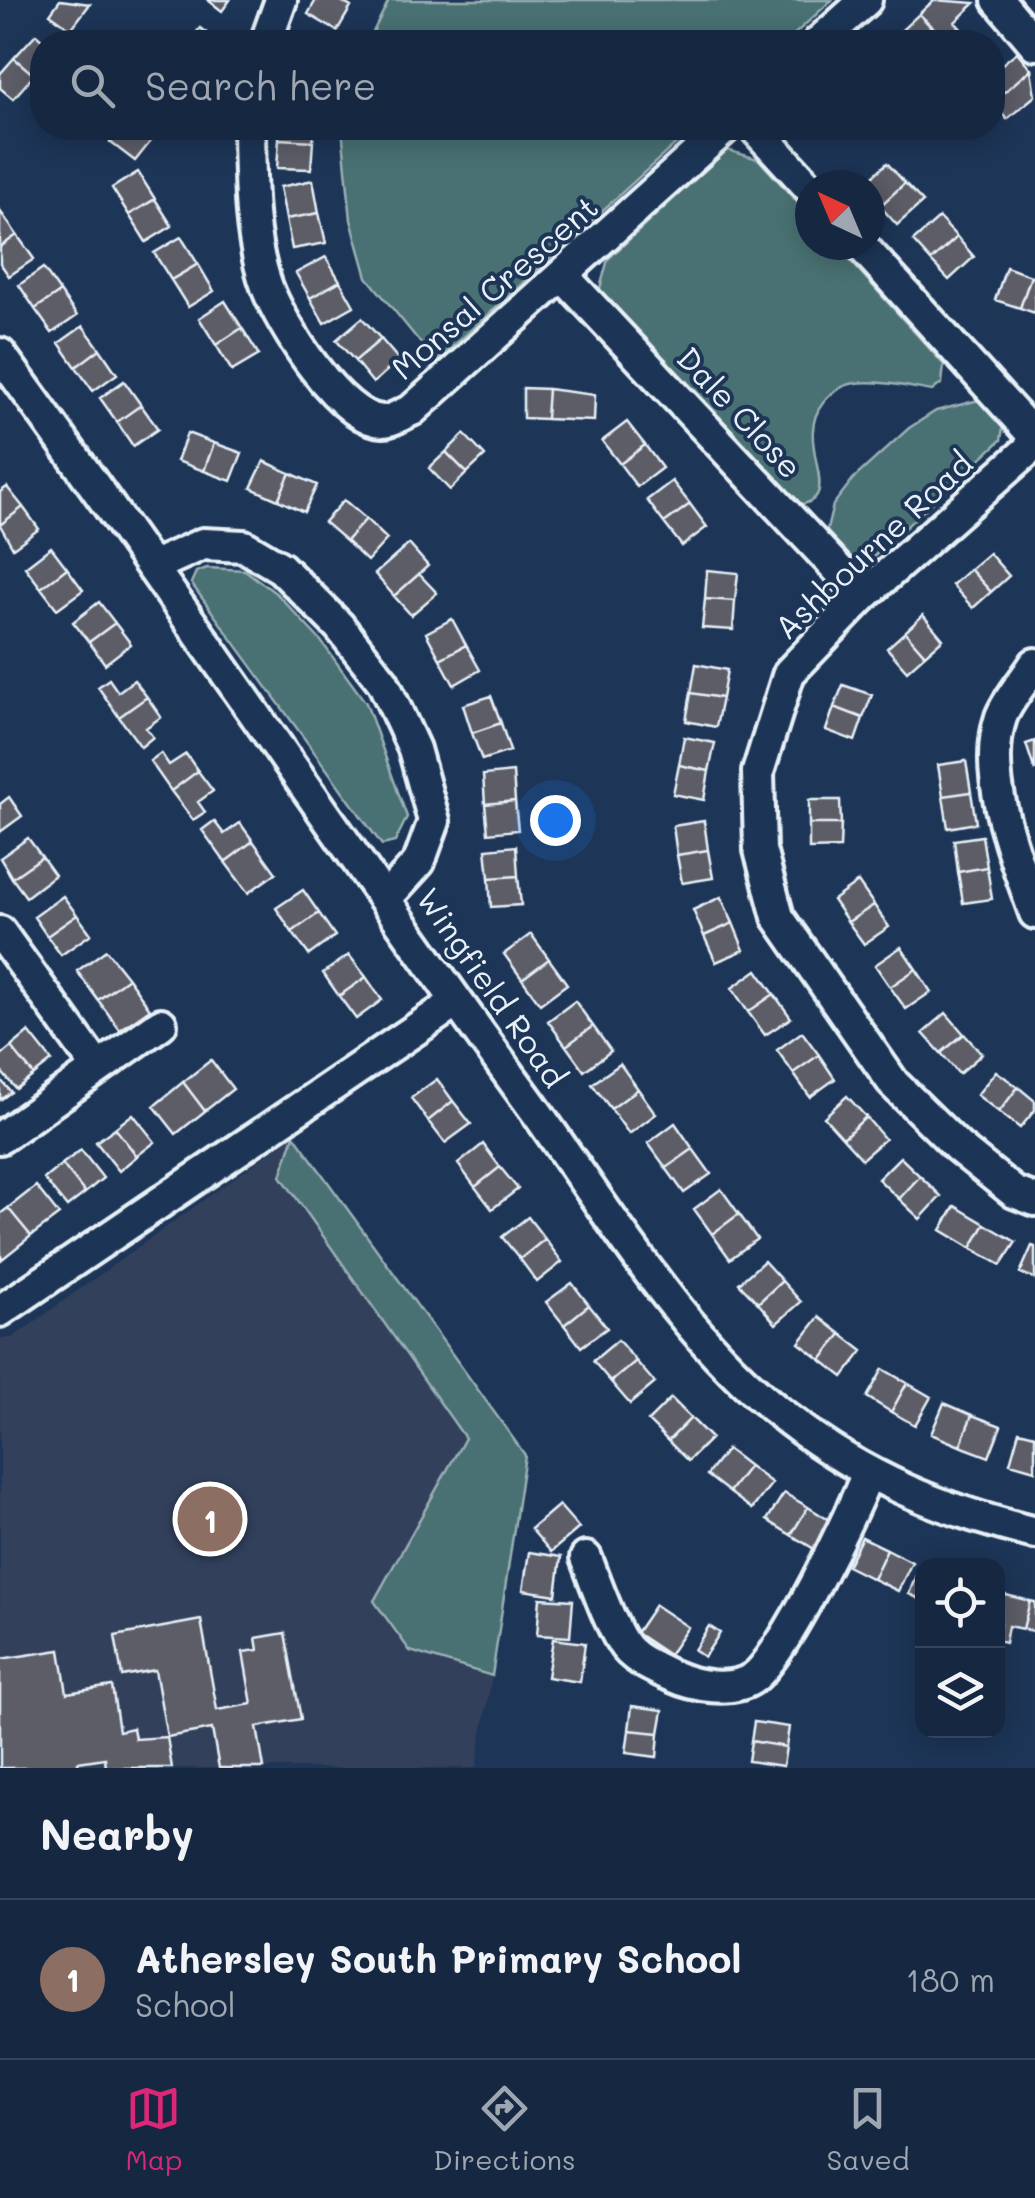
<!DOCTYPE html>
<style>
:root{--surface:#162841;--page:#23344c;--text:#f1f3f6;--muted:#9ea6b1;--line:#35445a;--accent:#db2777}
body{margin:0;font-family:Mali,sans-serif;background:var(--page);color:var(--text)}
.controls{position:absolute;right:30px;bottom:30px;display:grid;overflow:hidden;border-radius:20px;box-shadow:0 5px 25px #0003}
.controls button{width:90px;height:90px;display:grid;place-items:center;padding:0;border:0;border-bottom:2px solid var(--line);background:var(--surface);color:var(--text);font:50px sans-serif}
.compass{position:absolute;left:795px;top:170px;width:90px;height:90px;border-radius:50%;background:var(--surface);box-shadow:0 5px 25px #0003;rotate:316deg}
.you{position:absolute;left:555px;top:820px;width:35px;height:35px;margin:-25px;border:8px solid #fff;border-radius:50%;background:#1a73e8;box-shadow:0 0 0 15px #1a73e833}
.badge{display:grid;place-items:center;width:65px;height:65px;border-radius:50%;background:var(--accent);color:#fff;font-size:32px;font-weight:700}
.pin{position:absolute;translate:-50% -50%;border:5px solid #fff;box-shadow:0 2px 10px #0006}
.list{margin:0;padding:0;list-style:none}
h2{display:flex;justify-content:space-between;align-items:center;height:130px;margin:0;padding:0 40px;font-size:42px}
h2 small{font-size:32px;font-weight:400;color:var(--muted)}
.list li{display:grid;grid-template-columns:65px 1fr auto;gap:30px;align-items:center;box-sizing:border-box;height:160px;padding:0 40px;border-top:2px solid var(--line)}
.list b{display:block;font-size:38px;white-space:nowrap}
.list p{margin:0;font-size:32px;white-space:nowrap;color:var(--muted)}
.list em{font-size:32px;font-style:normal;color:var(--muted)}
.icon{flex:none;width:55px;height:55px;fill:none;stroke:currentColor;stroke-width:2;stroke-linecap:round;stroke-linejoin:round}
.map{position:relative;flex:none;width:1035px;height:1768px;overflow:hidden}
.search{position:absolute;background:var(--surface);box-shadow:0 5px 25px #0003;left:30px;right:30px;top:30px;height:110px;display:flex;align-items:center;gap:25px;box-sizing:border-box;padding:0 35px;border-radius:40px;color:var(--muted);font-size:38px}
.sheet{height:290px;background:var(--surface)}
nav{display:flex;justify-content:space-around;align-items:center;box-sizing:border-box;height:140px;border-top:2px solid var(--line);background:var(--surface);font-size:28px;color:var(--muted)}
nav a{display:grid;justify-items:center;gap:5px}
nav .on{color:var(--accent)}
.map>svg:first-child{display:block}
</style>
<div class="map">
<svg width="1035" height="1768" viewBox="0 0 1035 1768">
<rect width="100%" height="100%" fill="#1d3557"/>
<filter id="ink" filterUnits="userSpaceOnUse"><feTurbulence type="fractalNoise" baseFrequency=".01" numOctaves="2"/><feDisplacementMap in="SourceGraphic" scale="20" xChannelSelector="R" yChannelSelector="G"/><feConvolveMatrix kernelMatrix="1 2 1 2 8 2 1 2 1" color-interpolation-filters="sRGB"/></filter>
<g filter="url(#ink)">
<path fill="#30415c" d="M294 1135 281 1176 465 1438 374 1601 410 1651 492 1676 476 1768H0V1338H12Z"/>
<path fill="#4a6f72" stroke="#99b0b5" stroke-width="2.5" d="M389 0H832L786 42H368Z
M342 128H693L436 362 367 277 351 220Z
M727 150 758 159 810 216V245H836L944 365 942 383 932 391C909 387 879 380 855 383 842 385 831 393 823 403 791 443 849 500 796 505L599 292 608 259Z
M979 400 1003 427 1001 440 863 566 848 564 825 538 833 505 853 479 909 428 936 411Z
M207 568 245 570 278 595 321 641 366 703 407 817 395 842 382 845 191 583 196 572Z
M294 1135 525 1455 492 1676 410 1651 374 1601 465 1438 281 1176Z"/>
<path fill="#5d5d67" stroke="#e8f1f8" stroke-width="2.5" d="M60 0 90 4 71 29 50 14Z
M208 0H230L222 11Z
M316 0H339L351 7 337 31 308 14Z
M934 0 975 3 955 22 962 30 949 42 919 14Z
M919 14 939 36 937 42H889Z
M200 28 219 42H189Z
M36 34 45 42 42 65 34 75 14 58Z
M1017 52 1031 69 993 102 992 72Z
M14 58 34 75 13 99 0 88V74Z
M1031 69 1035 96 1007 119 993 102Z
M122 128H144L155 136 135 161 110 142Z
M279 128H314L313 141 279 139Z
M279 139 313 141 311 169 277 168Z
M887 163 905 183 880 206 870 195V185H863Z
M138 172 155 199 129 215 112 188Z
M313 180 319 213 286 219 280 187Z
M905 183 923 202 897 225 880 206Z
M155 199 172 226 146 242 129 215Z
M0 211 17 235 0 247Z
M319 213 326 243 292 249 286 219Z
M939 218 957 237 931 261 913 241Z
M17 235 34 259 9 276 0 263V247Z
M181 237 198 264 171 280 154 253Z
M957 237 974 257 949 280 931 261Z
M326 257 340 281 310 298 296 273Z
M198 264 214 291 188 307 171 280Z
M1006 267 1031 276 1020 308 995 300Z
M43 268 60 292 35 309 19 285Z
M1031 276 1035 277V313L1020 308Z
M340 281 354 306 324 323 310 298Z
M60 292 77 316 52 333 35 309Z
M225 301 242 328 216 345 199 318Z
M362 318 381 339 355 361 336 340Z
M83 326 100 349 76 367 59 343Z
M242 328 259 355 232 371 216 345Z
M381 339 399 360 373 383 355 361Z
M100 349 117 374 93 391 76 367Z
M124 381 141 405 117 422 100 398Z
M523 388 548 389 546 419 523 418Z
M548 389 595 395 594 421 546 419Z
M141 405 158 429 133 446 117 422Z
M627 422 645 445 620 464 602 441Z
M187 433 214 443 204 471 177 461Z
M464 434 485 456 467 473 446 452Z
M214 443 242 453 231 481 204 471Z
M645 445 662 468 637 487 620 464Z
M446 452 467 473 450 490 429 468Z
M264 461 290 473 278 500 251 488Z
M290 473 317 485 304 512 278 500Z
M672 481 690 504 664 523 647 500Z
M7 487 23 507 0 525V492Z
M344 500 366 519 346 541 324 522Z
M690 504 707 527 682 546 664 523Z
M23 507 39 529 13 548 0 525Z
M366 519 387 539 367 561 346 541Z
M409 544 428 566 394 596 375 574Z
M51 547 67 568 41 588 25 567Z
M989 553 1009 576 991 592 970 569Z
M67 568 83 590 57 609 41 588Z
M970 569 991 592 973 608 952 585Z
M707 570 738 573 735 601 705 599Z
M419 574 437 593 411 615 394 596Z
M705 599 735 601 733 630 702 628Z
M99 602 115 623 89 642 73 622Z
M923 615 943 639 925 655 905 632Z
M452 619 466 645 440 659 426 633Z
M115 623 131 644 105 664 89 642Z
M905 632 925 655 907 671 887 648Z
M466 645 480 670 454 685 440 659Z
M696 664 727 670 722 698 691 693Z
M109 679 118 692 134 680 147 697 119 717 98 687Z
M843 685 872 695 863 718 834 707Z
M691 693 722 698 716 727 686 721Z
M491 696 501 723 472 733 463 705Z
M147 697 161 717 146 728 153 737 141 747 119 717Z
M834 707 863 718 855 741 826 730Z
M501 723 510 751 482 760 472 733Z
M684 737 715 743 709 771 679 765Z
M1035 741V771L1026 744Z
M161 753 169 765 186 754 198 771 171 791 150 761Z
M966 761 971 792 943 796 938 765Z
M679 765 709 771 704 800 673 794Z
M198 771 213 791 198 802 205 812 193 820 171 791Z
M513 772 515 801 485 804 483 775Z
M971 792 976 823 948 828 943 796Z
M9 797 22 816 0 832V804Z
M809 800H840L841 824H809Z
M515 801 518 830 488 833 485 804Z
M214 821 224 834 240 823 253 841 225 862 202 830Z
M704 821 708 850 677 855 673 826Z
M809 824H841L840 848 809 849Z
M982 836 987 867 958 872 954 840Z
M28 838 42 857 12 878 0 858Z
M253 841 276 873 248 893 225 862Z
M516 846 518 876 489 878 486 849Z
M708 850 713 878 682 883 677 855Z
M42 857 55 875 26 897 12 878Z
M987 867 992 899 963 903 958 872Z
M518 876 521 905 491 907 489 878Z
M858 882 874 905 848 922 833 900Z
M303 890 319 913 292 932 276 908Z
M63 896 77 915 47 936 34 917Z
M721 897 733 923 704 936 693 910Z
M874 905 889 927 864 944 848 922Z
M319 913 335 936 309 955 292 932Z
M77 915 91 934 61 955 47 936Z
M733 923 744 950 716 962 704 936Z
M531 934 549 959 522 979 504 954Z
M901 947 916 969 890 987 875 965Z
M106 950 128 978 98 1000 77 971Z
M349 955 366 977 339 996 323 973Z
M549 959 567 984 540 1004 522 979Z
M916 969 931 992 906 1009 890 987Z
M757 970 774 994 748 1012 732 988Z
M366 977 382 1000 356 1019 339 996Z
M128 978 150 1009 120 1030 98 1000Z
M774 994 791 1018 765 1035 748 1012Z
M575 1001 593 1026 566 1046 548 1021Z
M946 1013 964 1034 941 1053 923 1033Z
M593 1026 611 1051 584 1071 566 1046Z
M29 1032 52 1061 34 1075 11 1047Z
M802 1032 819 1055 793 1073 777 1050Z
M964 1034 982 1054 959 1074 941 1053Z
M11 1047 34 1075 16 1089 0 1070V1056Z
M819 1055 835 1079 810 1097 793 1073Z
M211 1060 233 1089 205 1111 183 1082Z
M620 1064 638 1089 611 1109 592 1084Z
M996 1071 1018 1087 999 1112 977 1095Z
M0 1079 11 1092 0 1100Z
M437 1079 453 1101 428 1121 411 1098Z
M183 1082 205 1111 176 1134 154 1106Z
M1018 1087 1035 1101V1110L1020 1128 999 1112Z
M638 1089 656 1114 629 1134 611 1109Z
M847 1096 866 1117 843 1138 824 1117Z
M453 1101 471 1124 445 1143 428 1121Z
M133 1114 155 1142 137 1156 115 1128Z
M866 1117 885 1139 862 1159 843 1138Z
M675 1123 693 1149 666 1168 648 1143Z
M115 1128 137 1156 119 1171 96 1142Z
M483 1144 500 1167 475 1187 458 1164Z
M693 1149 711 1174 684 1193 666 1168Z
M81 1150 103 1178 85 1193 62 1164Z
M900 1157 920 1176 899 1199 878 1179Z
M62 1164 85 1193 67 1207 44 1179Z
M500 1167 518 1189 492 1209 475 1187Z
M920 1176 941 1196 920 1219 899 1199Z
M36 1186 59 1215 31 1236 8 1208Z
M721 1189 739 1214 712 1234 694 1209Z
M955 1206 985 1224 971 1248 941 1230Z
M8 1208 31 1236 1 1260 0 1214Z
M739 1214 757 1239 730 1259 712 1234Z
M528 1217 545 1239 520 1259 502 1237Z
M985 1224 1016 1242 1001 1265 971 1248Z
M545 1239 562 1262 537 1282 520 1259Z
M1032 1246 1035 1247V1279L1020 1273Z
M764 1261 782 1281 758 1303 739 1283Z
M782 1281 801 1302 776 1324 758 1303Z
M572 1283 589 1305 564 1325 546 1302Z
M589 1305 607 1328 581 1347 564 1325Z
M819 1317 841 1334 821 1360 799 1343Z
M841 1334 863 1351 843 1377 821 1360Z
M618 1340 636 1361 611 1382 593 1361Z
M636 1361 655 1383 630 1404 611 1382Z
M883 1369 907 1383 891 1412 867 1397Z
M907 1383 931 1397 915 1425 891 1412Z
M671 1398 691 1418 668 1441 648 1421Z
M944 1403 972 1415 960 1446 931 1434Z
M972 1415 1001 1426 989 1457 960 1446Z
M691 1418 711 1438 688 1461 668 1441Z
M1019 1431 1035 1435V1470L1010 1463Z
M727 1449 749 1466 729 1492 707 1475Z
M749 1466 772 1483 752 1509 729 1492Z
M784 1493 808 1507 791 1535 767 1520Z
M559 1505 579 1528 551 1552 531 1529Z
M808 1507 832 1522 816 1550 791 1535Z
M862 1537 887 1549 873 1579 847 1566Z
M887 1549 912 1562 898 1591 873 1579Z
M529 1552 561 1557 556 1595 523 1590Z
M920 1564 924 1566 922 1600 909 1594Z
M1002 1594 1030 1601 1023 1629 1008 1626 1005 1643 998 1641Z
M540 1598 573 1600 570 1637 537 1635Z
M1030 1601 1035 1602V1632L1023 1629Z
M655 1605 688 1627 669 1655 636 1633Z
M201 1620 217 1710 252 1704 243 1652 258 1650 256 1638 285 1633 301 1719 257 1727 264 1768H219L212 1729 167 1737 155 1670 122 1676 115 1636Z
M709 1626 720 1633 704 1657 694 1650Z
M553 1639 585 1643 580 1682 547 1677Z
M60 1650 67 1693 112 1686 119 1731 133 1728 135 1739 167 1737 172 1768H106L105 1758 78 1762 79 1768H0V1659Z
M632 1706 663 1710 659 1733 629 1730Z
M754 1722 789 1727 786 1747 751 1741Z
M629 1730 659 1733 657 1757 626 1753Z
M751 1741 786 1747 783 1766 748 1761Z"/>
<g fill="none" stroke-linecap="round" stroke-linejoin="round">
<defs>
<path id="minor" d="M998 0 1035 44
M266 42 281 0
M819 42 866 0
M249 128C250 179 249 238 267 287 281 324 340 420 383 421 392 421 404 413 412 410L725 128
M755 128 810 188
M861 245 1035 437
M564 277 863 596
M0 354C180 601 350 856 530 1103 609 1212 681 1338 789 1420 865 1479 942 1510 1035 1533
M1035 444 863 596 789 673 758 772 760 850 778 917 894 1084 958 1147 1014 1192 1035 1200
M154 566 203 544 244 546 281 568 339 626 383 682 414 749 434 821 419 862 386 898
M1035 664C1025 680 1008 699 1001 717 981 777 1015 857 1035 913
M0 932 97 1067
M0 1138 161 1024
M0 1311 456 1002
M586 1558C597 1586 607 1617 622 1642 632 1659 655 1668 672 1676 694 1686 732 1693 753 1678 782 1659 854 1510 868 1472"/>
</defs>
<use href="#minor" stroke="#e8f1f8" stroke-width="38"/>
<use href="#minor" stroke="#1d3557" stroke-width="30"/>
</g>
</g>
<g text-anchor="middle" stroke-width="8" stroke-linejoin="round" paint-order="stroke">
<g font-size="32" fill="#e8f1f8" stroke="#1d3557">
<text transform="translate(495 288) rotate(-41)" y="11">Monsal Crescent</text>
<text transform="translate(739 413) rotate(47)" y="11">Dale Close</text>
<text transform="translate(874 546) rotate(-43)" y="11">Ashbourne Road</text>
<text transform="translate(491 988) rotate(55)" y="11">Wingfield Road</text>
</g>
</g>
</svg>
<div class="controls">
<button><svg class="icon" aria-label="locate" viewBox="0 0 24 24"><circle cx="12" cy="12" r="6"/><path d="M12 2v4M12 18v4M2 12h4M18 12h4"/></svg></button>
<button><svg class="icon" aria-label="layers" viewBox="0 0 24 24"><path d="M12 4l9 5-9 5-9-5zM3 14l9 5 9-5"/></svg></button>
</div>
<svg class="compass" viewBox="-18 -18 36 36"><path d="M0-13l5 13h-10z" fill="#e53935"/><path d="M0 13l5-13h-10z" fill="#9ea6b1"/></svg>
<div class="you"></div>
<div class="pin badge" style="left:210px;top:1519px;background:#8d6e63">1</div>
<div class="search"><svg class="icon" aria-label="search" viewBox="0 0 24 24"><circle cx="10" cy="10" r="6"/><path d="M15 15l6 6"/></svg>Search here</div>
</div>
<section class="sheet">
<h2>Nearby<small></small></h2>
<ul class="list">
<li><span class="badge" style="background:#8d6e63">1</span><div><b>Athersley South Primary School</b><p>School</p></div><em>180 m</em></li>
</ul>
</section>
<nav>
<a class="on"><svg class="icon" aria-label="map" viewBox="0 0 24 24"><path d="M3 6l6-2 6 2 6-2v14l-6 2-6-2-6 2zM9 4v14M15 6v14"/></svg>Map</a>
<a><svg class="icon" aria-label="directions" viewBox="0 0 24 24"><path d="M12 3l9 9-9 9-9-9zM9 14v-3h6M13 9l2 2-2 2"/></svg>Directions</a>
<a><svg class="icon" aria-label="saved" viewBox="0 0 24 24"><path d="M7 4h10v16l-5-4-5 4z"/></svg>Saved</a>
</nav>
